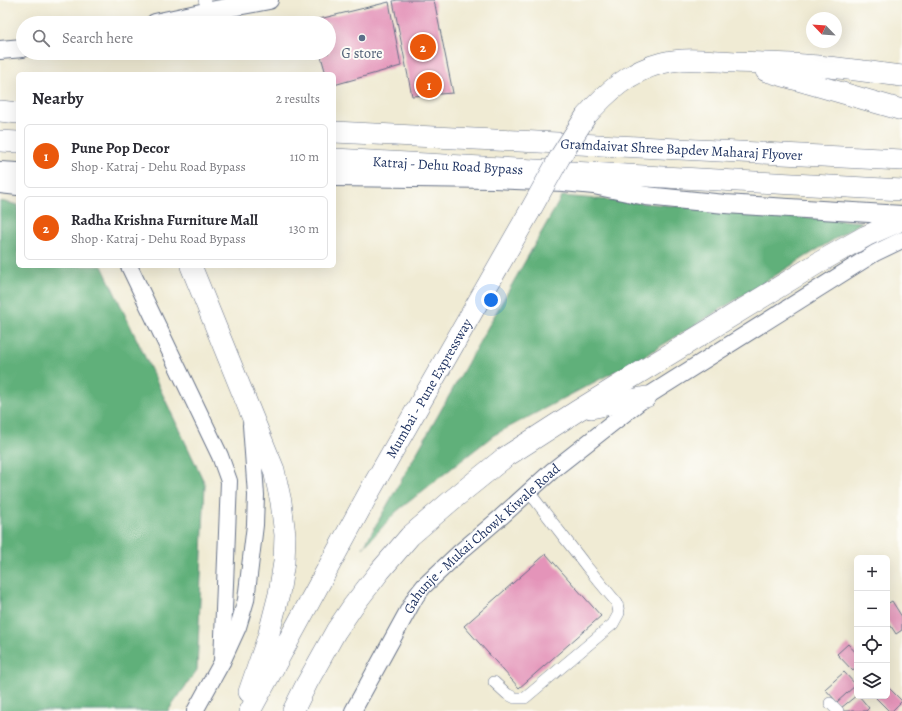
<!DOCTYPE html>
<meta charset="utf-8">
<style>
:root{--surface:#fff;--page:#f2f2f3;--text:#2b2b33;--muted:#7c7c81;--line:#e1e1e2;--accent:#ea580c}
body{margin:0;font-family:Alegreya,serif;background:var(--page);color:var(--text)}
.controls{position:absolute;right:12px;bottom:12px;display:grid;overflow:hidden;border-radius:6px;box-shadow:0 4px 16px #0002}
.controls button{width:36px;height:36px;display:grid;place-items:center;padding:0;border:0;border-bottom:1px solid var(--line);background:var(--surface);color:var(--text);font:20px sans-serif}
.compass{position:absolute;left:806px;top:12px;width:36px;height:36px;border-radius:50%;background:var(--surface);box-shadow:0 4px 16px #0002;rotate:295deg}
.you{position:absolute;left:491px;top:300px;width:14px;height:14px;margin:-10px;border:3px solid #fff;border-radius:50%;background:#1a73e8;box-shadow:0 0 0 6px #1a73e833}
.badge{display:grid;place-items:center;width:26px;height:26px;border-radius:50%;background:var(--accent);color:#fff;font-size:13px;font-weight:700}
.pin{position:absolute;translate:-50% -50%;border:2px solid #fff;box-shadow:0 1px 4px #0006}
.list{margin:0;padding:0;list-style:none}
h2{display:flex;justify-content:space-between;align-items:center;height:52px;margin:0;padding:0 16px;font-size:17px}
h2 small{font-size:13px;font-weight:400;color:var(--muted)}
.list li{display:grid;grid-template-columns:26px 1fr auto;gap:12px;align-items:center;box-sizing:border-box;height:64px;margin:0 8px 8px;padding:0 8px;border:1px solid var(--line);border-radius:6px}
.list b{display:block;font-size:15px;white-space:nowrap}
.list p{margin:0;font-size:13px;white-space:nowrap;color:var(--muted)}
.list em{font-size:13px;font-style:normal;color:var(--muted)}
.icon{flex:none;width:22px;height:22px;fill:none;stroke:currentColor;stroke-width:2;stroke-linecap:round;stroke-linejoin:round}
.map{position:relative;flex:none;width:902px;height:711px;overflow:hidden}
.search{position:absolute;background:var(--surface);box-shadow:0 4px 16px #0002;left:16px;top:16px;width:320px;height:44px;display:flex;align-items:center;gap:10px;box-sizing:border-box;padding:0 14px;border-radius:22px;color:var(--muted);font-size:15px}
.panel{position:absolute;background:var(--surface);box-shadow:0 4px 16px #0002;left:16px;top:72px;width:320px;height:196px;border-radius:6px}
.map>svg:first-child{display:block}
</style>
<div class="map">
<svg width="902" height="711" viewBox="0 0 902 711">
<rect width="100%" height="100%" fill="#fdfcf7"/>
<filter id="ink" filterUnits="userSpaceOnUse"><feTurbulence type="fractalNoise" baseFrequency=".025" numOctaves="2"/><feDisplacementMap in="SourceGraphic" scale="8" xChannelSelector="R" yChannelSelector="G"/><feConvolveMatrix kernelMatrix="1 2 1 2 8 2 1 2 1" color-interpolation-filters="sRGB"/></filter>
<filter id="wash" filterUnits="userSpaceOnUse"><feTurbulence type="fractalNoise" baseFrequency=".012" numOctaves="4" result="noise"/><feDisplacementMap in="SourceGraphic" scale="16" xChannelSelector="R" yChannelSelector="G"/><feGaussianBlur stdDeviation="0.9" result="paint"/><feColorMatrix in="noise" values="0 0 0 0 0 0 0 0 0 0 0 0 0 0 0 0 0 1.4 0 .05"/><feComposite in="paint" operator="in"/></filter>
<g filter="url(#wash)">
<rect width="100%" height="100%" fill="#f0ebd4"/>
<path fill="#60b07a" stroke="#3e706c" d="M562 196 862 222 648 354 494 435 397 511 363 548Z
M0 201 18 205V266H102L205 484 197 670 168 711H0Z"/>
<g id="blocks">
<path fill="#e494b9" d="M397 0H434L453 93 412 96 393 1Z
M389 2 401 66 334 85V74H326L320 53H329V23L307 22Z
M546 554 601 616 519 688 464 626Z
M892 601 902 617V630L896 634 887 620V604Z
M848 644 857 654V666L853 671 837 654Z
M844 672 856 685 837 702 825 689Z
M887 686 902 701 892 711H889L876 698 878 696H887Z
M857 695V696H859L869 708 866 711H844L841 708Z"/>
</g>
</g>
<g filter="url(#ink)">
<use href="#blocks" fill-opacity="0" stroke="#667187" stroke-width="1"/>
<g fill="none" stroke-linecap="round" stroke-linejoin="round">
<defs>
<path id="street" d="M204 0 210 11
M494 682 507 694 515 698H525L613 624 619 613 617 603 587 567 529 492
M830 703 838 711"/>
<g id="secondary">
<path d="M0 185 18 187"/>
<path d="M129 266 220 456 229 481 222 662"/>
<path d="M195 711 222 662 238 627 246 600 255 525 256 495 251 425"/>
<path id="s1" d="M353 711 411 605 416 596 424 586 460 552 501 517 553 470 646 397 875 253 902 240"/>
</g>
<path id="primary" d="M155 23 210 11 269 0
M0 50 23 48
M0 171 18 172
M334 177 494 179 564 182 594 185 646 196 725 204 902 215"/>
<g id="highway">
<path d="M766 71 902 110"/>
<path d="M0 111 18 113"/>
<path d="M586 116C607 92 630 71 662 63 686 57 711 61 735 62 758 63 782 63 805 65 837 67 870 72 902 76"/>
<path id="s2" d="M334 132 902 160"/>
<path d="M0 141 18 142"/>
<path id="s3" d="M334 159 902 190"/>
<path d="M191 266 274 470 281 502 285 535 284 562 279 594 268 637 249 692"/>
<path d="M591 408 646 397"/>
<path id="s4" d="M250 711 371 489 530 211"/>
<path d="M293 711 307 683 336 631 353 606 380 571 410 536 452 500 504 458 577 411 818 263 866 236 902 220"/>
</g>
</defs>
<use href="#street" stroke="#667187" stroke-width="12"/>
<use href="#secondary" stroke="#667187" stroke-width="18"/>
<use href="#primary" stroke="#667187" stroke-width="20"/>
<use href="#highway" stroke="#667187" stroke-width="22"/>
<use href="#street" stroke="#fff" stroke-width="11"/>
<use href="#secondary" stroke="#fff" stroke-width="16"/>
<use href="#primary" stroke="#fff" stroke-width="18"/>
<use href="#highway" stroke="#fff" stroke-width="21"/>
<defs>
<path id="highway-bridge" d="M530 211 560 157 586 116"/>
</defs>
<use href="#highway-bridge" stroke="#667187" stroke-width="22" stroke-linecap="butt"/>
<use href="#highway-bridge" stroke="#fff" stroke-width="21"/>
</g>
</g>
<circle fill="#5c6f8a" stroke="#fdfcf7" stroke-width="1.5" cx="362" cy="38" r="4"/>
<g text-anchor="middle" stroke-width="4" stroke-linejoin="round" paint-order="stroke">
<g font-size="14" fill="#4e5e75" stroke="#fdfcf7">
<text x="362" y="58">G store</text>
</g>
<g font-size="14" fill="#1b2f5e" stroke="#fdfcf7">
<text dy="5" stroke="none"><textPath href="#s2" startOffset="348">Gramdaivat Shree Bapdev Maharaj Flyover</textPath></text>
<text dy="5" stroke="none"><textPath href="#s3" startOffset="114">Katraj - Dehu Road Bypass</textPath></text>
<text dy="5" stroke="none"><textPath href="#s4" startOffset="369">Mumbai - Pune Expressway</textPath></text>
<text dy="5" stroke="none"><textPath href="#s1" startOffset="218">Gahunje - Mukai Chowk Kiwale Road</textPath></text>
</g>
</g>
</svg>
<div class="controls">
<button>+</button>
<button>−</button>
<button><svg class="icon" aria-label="locate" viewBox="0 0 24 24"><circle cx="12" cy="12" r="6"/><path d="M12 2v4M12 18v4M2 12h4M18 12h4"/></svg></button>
<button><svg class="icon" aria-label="layers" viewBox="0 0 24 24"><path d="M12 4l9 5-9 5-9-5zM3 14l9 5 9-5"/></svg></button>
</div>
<svg class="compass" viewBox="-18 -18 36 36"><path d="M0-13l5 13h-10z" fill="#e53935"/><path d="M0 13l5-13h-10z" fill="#7c7c81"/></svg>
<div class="you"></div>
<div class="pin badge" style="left:429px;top:85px">1</div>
<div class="pin badge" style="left:423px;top:47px">2</div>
<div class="search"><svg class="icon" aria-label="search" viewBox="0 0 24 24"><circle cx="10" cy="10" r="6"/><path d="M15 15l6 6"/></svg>Search here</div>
<section class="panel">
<h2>Nearby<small>2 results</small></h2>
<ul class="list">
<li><span class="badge">1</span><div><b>Pune Pop Decor</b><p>Shop · Katraj - Dehu Road Bypass</p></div><em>110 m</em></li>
<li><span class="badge">2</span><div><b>Radha Krishna Furniture Mall</b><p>Shop · Katraj - Dehu Road Bypass</p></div><em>130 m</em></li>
</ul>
</section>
</div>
